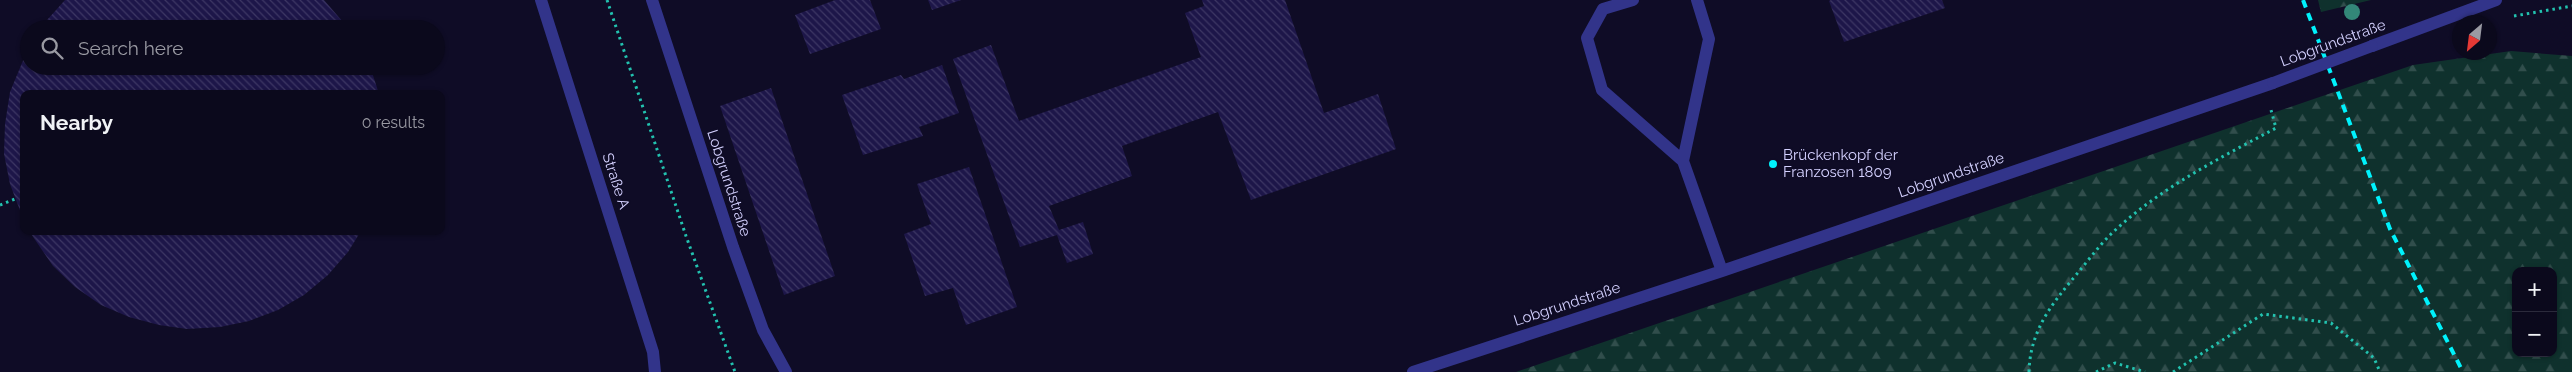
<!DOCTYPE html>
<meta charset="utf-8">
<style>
:root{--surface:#0b091c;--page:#141225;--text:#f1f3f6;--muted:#9a9aa3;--line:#2b2a3b}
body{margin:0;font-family:Raleway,sans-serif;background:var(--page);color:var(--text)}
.controls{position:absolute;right:15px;bottom:15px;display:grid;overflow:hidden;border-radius:10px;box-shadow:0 1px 4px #0004}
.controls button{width:45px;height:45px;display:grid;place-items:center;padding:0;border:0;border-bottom:1px solid var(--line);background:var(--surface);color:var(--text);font:25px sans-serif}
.compass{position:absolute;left:2452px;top:15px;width:45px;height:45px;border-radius:50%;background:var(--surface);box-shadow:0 1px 4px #0004;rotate:208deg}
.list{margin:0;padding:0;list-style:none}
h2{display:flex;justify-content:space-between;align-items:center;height:65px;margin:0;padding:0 20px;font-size:21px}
h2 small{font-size:16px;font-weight:400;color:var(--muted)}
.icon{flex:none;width:28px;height:28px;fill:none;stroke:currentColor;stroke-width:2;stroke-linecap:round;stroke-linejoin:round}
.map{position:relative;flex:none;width:2572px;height:372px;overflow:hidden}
.search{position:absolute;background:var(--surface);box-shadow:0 1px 4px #0004;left:20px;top:20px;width:425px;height:55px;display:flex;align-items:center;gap:12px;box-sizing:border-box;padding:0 18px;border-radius:28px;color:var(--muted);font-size:19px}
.panel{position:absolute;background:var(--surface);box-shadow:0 1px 4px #0004;left:20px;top:90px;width:425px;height:145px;border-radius:10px}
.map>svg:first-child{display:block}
</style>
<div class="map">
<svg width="2572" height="372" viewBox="0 0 2572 372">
<defs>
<pattern id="forest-firs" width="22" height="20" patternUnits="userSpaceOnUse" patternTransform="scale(1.25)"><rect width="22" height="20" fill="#0f312d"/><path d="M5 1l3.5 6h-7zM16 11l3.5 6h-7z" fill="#314e4c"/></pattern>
<pattern id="building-back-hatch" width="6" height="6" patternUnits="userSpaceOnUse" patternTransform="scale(1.25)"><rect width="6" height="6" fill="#1d1649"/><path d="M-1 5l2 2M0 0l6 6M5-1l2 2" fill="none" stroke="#3d3764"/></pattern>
</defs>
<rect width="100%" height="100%" fill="#0f0c26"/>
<path fill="url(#forest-firs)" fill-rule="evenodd" d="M2318 0H2371L2321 12Z
M2511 51 2572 56V372H1516L2413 65ZM2516 271H2553V353H2516Z"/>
<path fill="url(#building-back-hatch)" d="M65 0H324L349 29H39Z
M835 0H870L881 29 810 54 795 15Z
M928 0H961L932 10Z
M1202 0H1285L1324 113 1378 94 1396 149 1251 200 1218 112 1122 146 1132 176 1049 206 1059 230 1083 222 1093 254 1067 263 1057 235 1020 247 953 59 991 45 1019 121 1201 57 1185 13 1204 6Z
M1831 0H1942L1945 8 1844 42 1829 1Z
M29 46V66H370L379 94H24V221L10 184 4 154 5 124 10 92Z
M942 65 959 113 919 127 923 136 863 155 842 95 901 75 904 79Z
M771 88 835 276 784 295 720 106Z
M969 167 1017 307 966 325 953 288 925 296 904 234 931 224 917 184Z
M29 231H361L348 252 328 275 304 295 278 310 249 321 220 327 187 329 159 325 129 317 101 305 75 287 53 266Z"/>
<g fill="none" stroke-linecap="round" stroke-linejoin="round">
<path stroke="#22c2af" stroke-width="3" stroke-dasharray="2.5 4" stroke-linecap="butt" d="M607 0 686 236 735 372
M2514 16 2572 6
M0 205 15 199
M2029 372C2030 331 2051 305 2076 275 2087 262 2098 247 2110 235 2158 189 2218 159 2276 128L2271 110
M2096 372 2115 363 2145 372
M2173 372 2263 314 2331 323 2374 358 2380 372"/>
<path stroke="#32348a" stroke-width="12" d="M541 0 653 352 655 372
M652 0 733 247 763 330 786 372
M1633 0 1603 9 1587 38 1602 90 1683 161 1722 271
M2372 46 2496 0
M1683 161 1709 39 1697 0
M1413 372 1722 271 2273 83"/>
<path stroke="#00f2fc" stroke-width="4" stroke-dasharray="8 6" stroke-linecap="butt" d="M2303 0 2390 229 2463 372"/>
<path stroke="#32348a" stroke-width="12" d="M2273 83 2372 46"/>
</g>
<circle fill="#338778" cx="2352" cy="12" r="8"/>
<circle fill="#00f2fc" stroke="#0f0c26" stroke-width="2" cx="1773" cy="164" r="5"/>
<g text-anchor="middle" stroke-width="4" stroke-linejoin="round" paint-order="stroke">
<g font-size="15" fill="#d4d1ff" stroke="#0f0c26">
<text transform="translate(2333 43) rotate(-20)" y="5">Lobgrundstraße</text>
<text transform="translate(1951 175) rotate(-19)" y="5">Lobgrundstraße</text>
<text transform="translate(616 181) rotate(72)" y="5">Straße A</text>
<text transform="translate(729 183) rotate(72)" y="5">Lobgrundstraße</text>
<text transform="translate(1567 304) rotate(-18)" y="5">Lobgrundstraße</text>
</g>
<g font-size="15" fill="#d4d1ff" stroke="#0f0c26" text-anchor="start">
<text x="1783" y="160">Brückenkopf der<tspan x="1783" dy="17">Franzosen 1809</tspan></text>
</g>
</g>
</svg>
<div class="controls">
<button>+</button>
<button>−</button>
</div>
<svg class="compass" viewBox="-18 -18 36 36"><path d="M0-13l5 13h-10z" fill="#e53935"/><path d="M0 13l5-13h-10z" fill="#9a9aa3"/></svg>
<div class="search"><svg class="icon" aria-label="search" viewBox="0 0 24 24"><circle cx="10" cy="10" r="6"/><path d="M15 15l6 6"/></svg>Search here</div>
<section class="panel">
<h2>Nearby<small>0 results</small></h2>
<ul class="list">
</ul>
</section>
</div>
